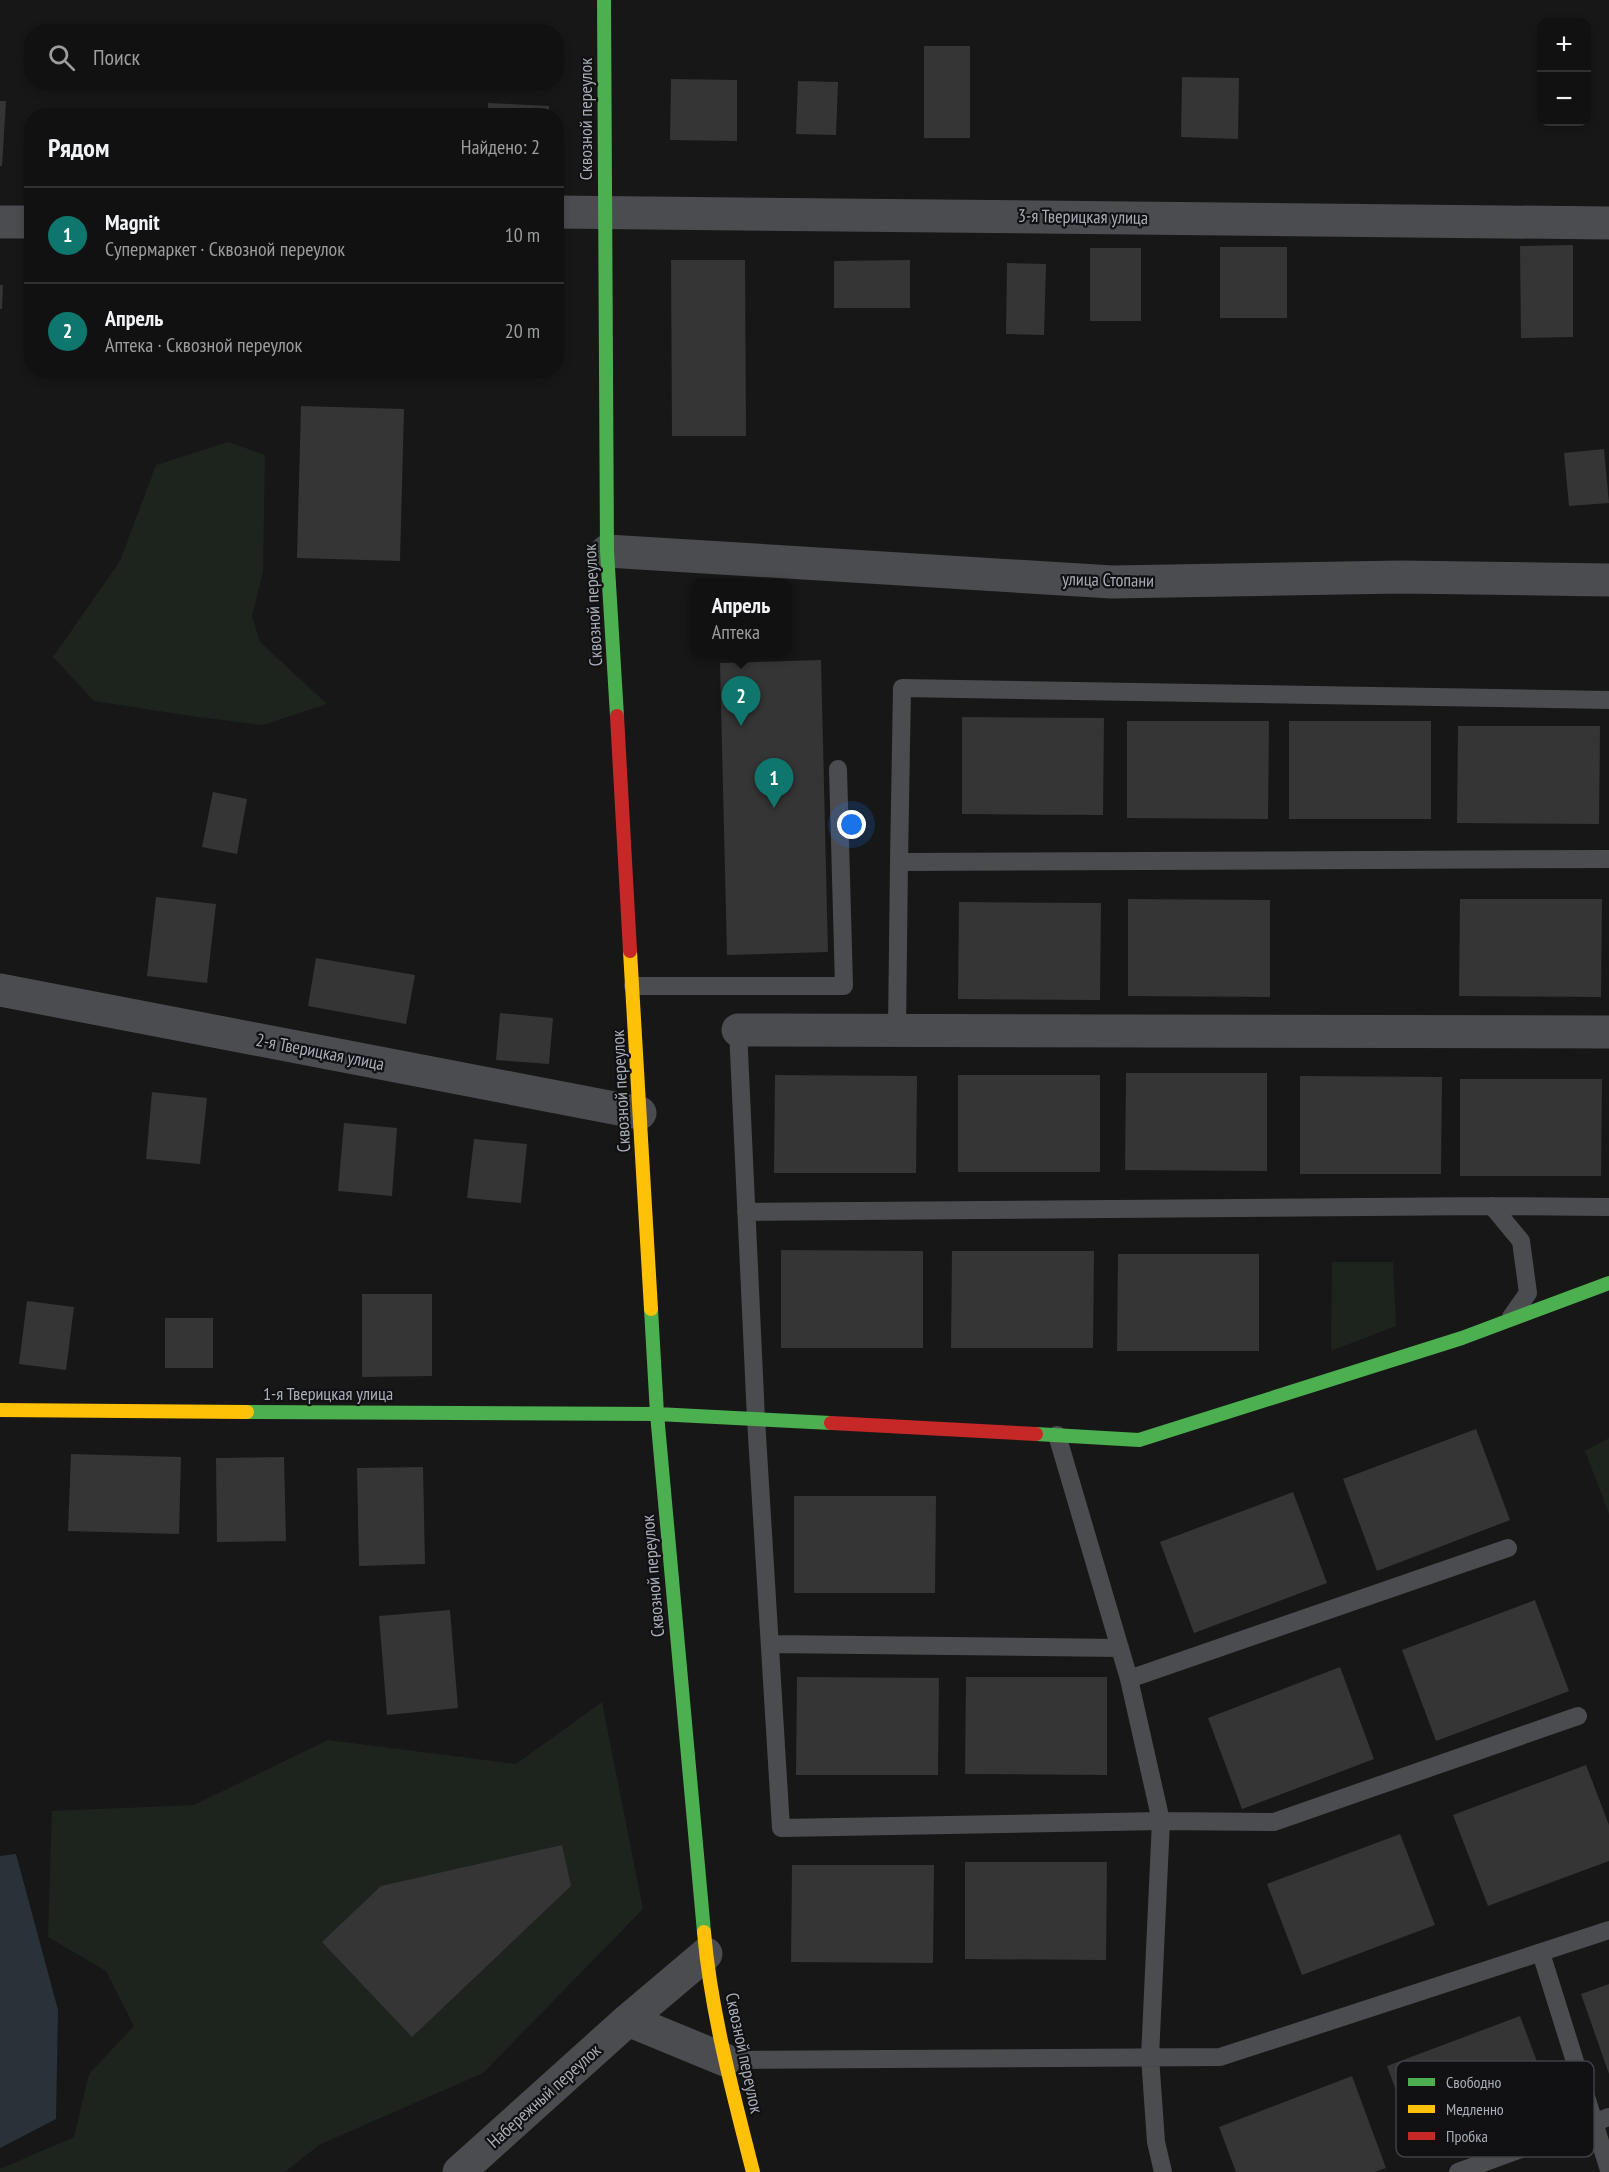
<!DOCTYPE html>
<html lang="ru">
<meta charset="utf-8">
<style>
:root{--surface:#111;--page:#1e1f1f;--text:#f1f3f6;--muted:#9c9d9f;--line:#303131;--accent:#0f766e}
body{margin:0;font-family:"PT Sans Narrow",sans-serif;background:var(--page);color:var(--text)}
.controls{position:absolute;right:18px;top:18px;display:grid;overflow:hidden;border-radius:12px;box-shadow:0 3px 9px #0003}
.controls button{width:54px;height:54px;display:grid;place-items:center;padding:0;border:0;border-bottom:2px solid var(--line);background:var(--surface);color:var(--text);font:30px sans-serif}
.you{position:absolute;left:852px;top:825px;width:21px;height:21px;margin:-15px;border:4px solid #fff;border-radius:50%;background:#1a73e8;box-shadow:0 0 0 9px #1a73e833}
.badge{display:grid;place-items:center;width:39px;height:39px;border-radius:50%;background:var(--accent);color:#fff;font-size:20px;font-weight:700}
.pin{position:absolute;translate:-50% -50px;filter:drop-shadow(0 2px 3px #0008)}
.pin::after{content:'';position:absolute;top:32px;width:21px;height:18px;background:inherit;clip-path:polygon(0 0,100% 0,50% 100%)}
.popup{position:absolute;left:690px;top:579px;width:102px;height:78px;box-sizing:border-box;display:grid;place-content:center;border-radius:12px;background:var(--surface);filter:drop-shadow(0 2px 4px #0005);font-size:20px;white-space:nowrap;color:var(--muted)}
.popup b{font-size:22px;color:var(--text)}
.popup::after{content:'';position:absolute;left:50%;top:100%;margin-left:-12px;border:12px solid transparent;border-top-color:var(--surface)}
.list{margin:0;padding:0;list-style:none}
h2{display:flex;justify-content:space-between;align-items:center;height:78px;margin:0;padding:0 24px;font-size:26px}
h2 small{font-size:20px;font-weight:400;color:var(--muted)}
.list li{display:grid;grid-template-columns:39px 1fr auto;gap:18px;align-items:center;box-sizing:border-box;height:96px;padding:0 24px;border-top:2px solid var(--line)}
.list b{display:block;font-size:22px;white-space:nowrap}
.list p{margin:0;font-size:20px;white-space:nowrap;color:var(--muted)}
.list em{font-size:20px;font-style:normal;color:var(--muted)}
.icon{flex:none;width:33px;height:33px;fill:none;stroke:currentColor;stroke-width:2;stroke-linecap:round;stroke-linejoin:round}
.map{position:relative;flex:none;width:1609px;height:2172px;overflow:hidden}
.search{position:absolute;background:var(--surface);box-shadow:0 3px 9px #0003;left:24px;top:24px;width:540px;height:66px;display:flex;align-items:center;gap:15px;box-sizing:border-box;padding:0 21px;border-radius:24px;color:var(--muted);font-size:22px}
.panel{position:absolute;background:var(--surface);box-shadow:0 3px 9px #0003;left:24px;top:108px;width:540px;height:270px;border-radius:24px}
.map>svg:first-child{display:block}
</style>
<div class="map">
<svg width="1609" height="2172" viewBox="0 0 1609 2172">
<rect width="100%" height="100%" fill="#171717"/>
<path fill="#1d241e" d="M228 442 265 455 263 572 252 616 260 642 327 704 263 725 191 716 94 701 53 657 120 561 156 465Z
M1332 1262H1393L1396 1326 1331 1351Z
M1609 1438V1514L1585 1451Z
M602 1702 643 1909 483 2073 319 2145 285 2172H0V2169L74 2137 89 2074 134 2026 106 1971 48 1937 52 1811 194 1805 328 1740 516 1764Z"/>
<path fill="#2a3239" d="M16 1854 58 2010 56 2119 0 2148V1856Z"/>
<path fill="#353536" d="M924 46H970V138H924Z
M1182 77 1239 78 1238 139 1181 137Z
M671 79 737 80V141L670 140Z
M798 81 838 82 836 135 796 134Z
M0 101H6L2 166H0Z
M488 103 549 106V116H488Z
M1573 245V337L1521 338 1520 246Z
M1220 247H1287V318H1220Z
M1090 248H1141V321H1090Z
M671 260H745L746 436H672Z
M910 260V308H834V261Z
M1007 263 1046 264 1044 335 1006 334Z
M0 285H3L2 309H0Z
M301 406 404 409 400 561 297 558Z
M1604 449 1609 503 1569 506 1564 453Z
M821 660 828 952 727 955 720 663Z
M962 717 1104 718 1103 815 962 814Z
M1127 721H1269L1268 819 1127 818Z
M1289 721H1431V819H1289Z
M1458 726H1600L1599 824 1457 823Z
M213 792 247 799 237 854 202 847Z
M156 897 216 904 207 983 147 976Z
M1128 899 1270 900V997L1128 996Z
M1460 899H1602L1601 997 1459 996Z
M959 902 1101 903 1100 1000 958 999Z
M316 958 415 975 406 1024 308 1006Z
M500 1013 553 1018 549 1064 496 1060Z
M1126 1073H1267V1171L1125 1170Z
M775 1075 917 1076 916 1173H774Z
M958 1075H1100V1172H958Z
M1300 1076 1442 1077 1441 1174H1300Z
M1460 1079H1602L1601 1176H1460Z
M152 1092 207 1098 200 1164 146 1159Z
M344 1123 397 1128 392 1196 338 1191Z
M474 1139 527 1144 521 1203 467 1198Z
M781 1250 923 1251V1348H781Z
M952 1251H1094L1093 1348H951Z
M1118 1254H1259V1351H1117Z
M362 1294H432V1376L362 1377Z
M27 1301 74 1307 66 1370 19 1364Z
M165 1318H213V1368H165Z
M1476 1429 1510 1520 1377 1571 1343 1479Z
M71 1454 181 1457 179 1534 68 1531Z
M284 1457 286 1541 217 1542 216 1458Z
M423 1467 425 1564 359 1566 357 1468Z
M1293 1492 1327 1583 1194 1633 1160 1542Z
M794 1496H936L935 1593H794Z
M1535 1600 1569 1691 1436 1741 1402 1650Z
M450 1610 458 1708 387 1715 379 1616Z
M1340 1667 1374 1759 1242 1809 1208 1718Z
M797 1677 939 1678 938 1775H796Z
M966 1677H1107V1775L965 1774Z
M1586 1765 1609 1825V1861L1488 1906 1453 1815Z
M1400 1834 1435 1925 1302 1975 1267 1884Z
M562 1845 571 1886 412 2037 322 1942 381 1886Z
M965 1862H1107L1106 1960 965 1959Z
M792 1865H934L933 1963 791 1962Z
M1609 1984V2074L1581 1994Z
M1520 2016 1554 2107 1421 2157 1387 2066Z
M1352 2076 1386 2168 1375 2172H1236L1219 2127Z"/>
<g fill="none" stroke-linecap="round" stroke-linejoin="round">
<path stroke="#4b4c50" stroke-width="18" d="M899 862 902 688 1609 700
M633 986H844L838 769
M738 1030 756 1419 781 1828 1161 1821 1274 1822 1578 1716
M897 1030 899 862 1609 859
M1492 1206 1521 1241 1528 1293 1511 1317
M746 1212 1492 1206 1609 1207
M1057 1435 1129 1679 1161 1821 1150 2057 1156 2142 1163 2172
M770 1644 1120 1648
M1129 1679 1508 1548
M1541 1953 1609 2170
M725 2060 1220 2057 1609 1930
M1458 2172 1609 2117"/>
<path stroke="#4b4c50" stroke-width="33" d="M556 212 1609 223
M0 222H32
M607 551 1112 582 1401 577 1609 580
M0 990 640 1113
M738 1030 1609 1032
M628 2020 725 2060
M459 2172 628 2020 706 1954"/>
<path stroke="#4caf50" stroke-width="14" d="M604 0 607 551 617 716
M651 1309 657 1414 704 1932
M247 1412 657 1414 831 1423
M1036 1434 1139 1440 1462 1338 1609 1283"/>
<path stroke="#ffc107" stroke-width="14" d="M630 951 651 1309
M0 1410 247 1412
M704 1932C711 2013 733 2093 753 2172"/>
<path stroke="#c62828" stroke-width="14" d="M617 716 630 951
M831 1423 1036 1434"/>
</g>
<g text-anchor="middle" stroke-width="4.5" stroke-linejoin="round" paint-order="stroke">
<g font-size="18" fill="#a8adb8" stroke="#111113">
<text transform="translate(586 119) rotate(-90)" y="6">Сквозной переулок</text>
<text transform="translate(1083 217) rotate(1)" y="6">3-я Тверицкая улица</text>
<text transform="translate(1108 580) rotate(1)" y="6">улица Стопани</text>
<text transform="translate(593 605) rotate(-93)" y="6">Сквозной переулок</text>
<text transform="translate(320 1052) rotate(11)" y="6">2-я Тверицкая улица</text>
<text transform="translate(621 1091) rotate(-93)" y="6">Сквозной переулок</text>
<text x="328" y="1400">1-я Тверицкая улица</text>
<text transform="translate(653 1576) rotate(-95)" y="6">Сквозной переулок</text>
<text transform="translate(744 2053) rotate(78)" y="6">Сквозной переулок</text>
<text transform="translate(544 2096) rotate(-42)" y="6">Набережный переулок</text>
</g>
</g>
<rect x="1396" y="2061" width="198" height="96" rx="9" fill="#111113" stroke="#3e4045" stroke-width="1.5"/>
<rect x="1408" y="2078" width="27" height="8" fill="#4caf50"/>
<rect x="1408" y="2105" width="27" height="8" fill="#ffc107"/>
<rect x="1408" y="2132" width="27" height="8" fill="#c62828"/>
<g font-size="16" fill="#a8adb8">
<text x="1446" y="2088">Свободно</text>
<text x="1446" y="2115">Медленно</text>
<text x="1446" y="2142">Пробка</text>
</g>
</svg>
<div class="controls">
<button>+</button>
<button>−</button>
</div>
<div class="you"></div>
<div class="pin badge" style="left:774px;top:808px">1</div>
<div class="pin badge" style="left:741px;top:726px">2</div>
<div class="popup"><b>Апрель</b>Аптека</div>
<div class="search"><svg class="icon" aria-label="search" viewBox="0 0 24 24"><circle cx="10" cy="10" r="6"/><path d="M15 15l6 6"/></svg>Поиск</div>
<section class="panel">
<h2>Рядом<small>Найдено: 2</small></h2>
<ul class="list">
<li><span class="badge">1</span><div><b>Magnit</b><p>Супермаркет · Сквозной переулок</p></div><em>10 m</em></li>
<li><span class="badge">2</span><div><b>Апрель</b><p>Аптека · Сквозной переулок</p></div><em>20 m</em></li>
</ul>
</section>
</div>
